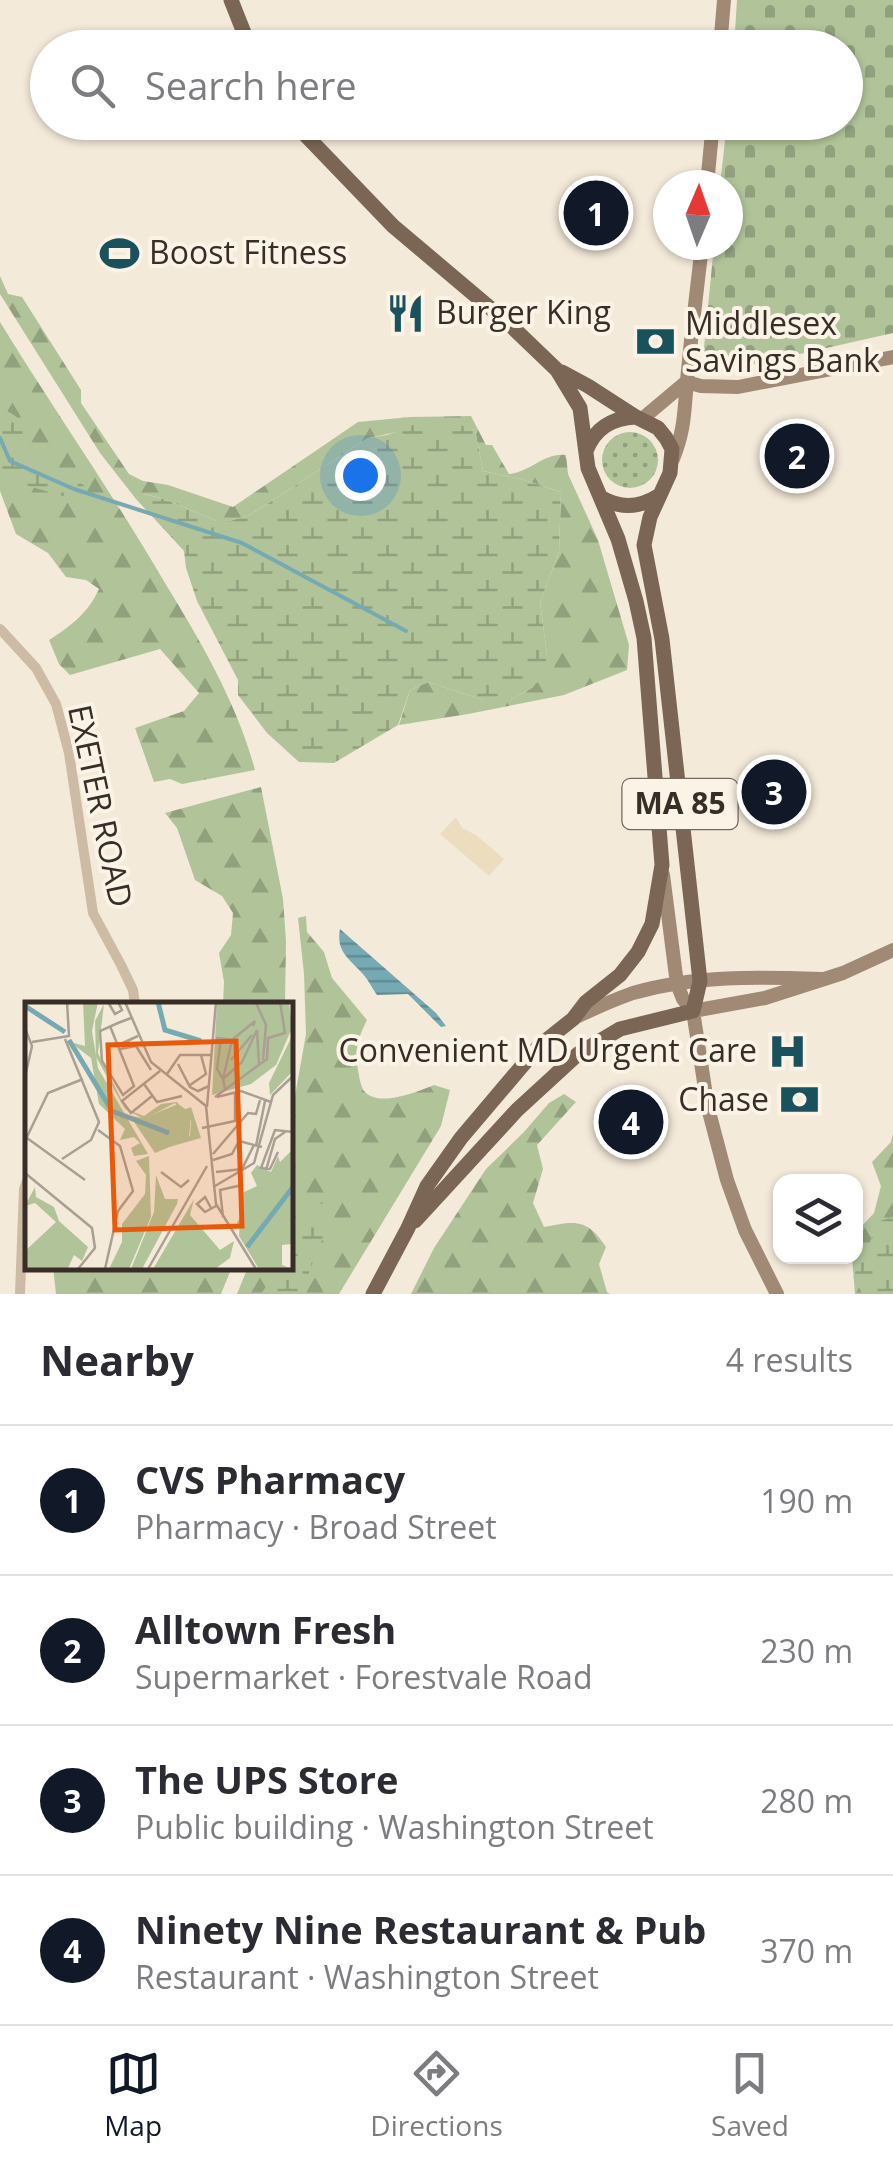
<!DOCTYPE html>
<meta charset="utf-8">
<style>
:root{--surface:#fff;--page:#f2f2f3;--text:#2b2b33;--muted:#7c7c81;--line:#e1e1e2;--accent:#111827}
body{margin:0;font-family:"Open Sans",sans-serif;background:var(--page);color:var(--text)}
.controls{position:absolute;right:30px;bottom:30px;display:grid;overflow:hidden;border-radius:20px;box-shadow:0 2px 8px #0004}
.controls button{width:90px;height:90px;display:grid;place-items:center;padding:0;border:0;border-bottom:2px solid var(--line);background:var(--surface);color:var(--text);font:50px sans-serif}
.compass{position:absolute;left:653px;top:170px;width:90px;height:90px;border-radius:50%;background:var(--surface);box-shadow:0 2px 8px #0004;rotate:2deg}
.you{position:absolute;left:360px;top:475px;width:35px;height:35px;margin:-25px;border:8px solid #fff;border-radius:50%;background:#1a73e8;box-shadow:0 0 0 15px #1a73e833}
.badge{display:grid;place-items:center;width:65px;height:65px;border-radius:50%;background:var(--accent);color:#fff;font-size:32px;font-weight:700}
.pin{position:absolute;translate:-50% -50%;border:5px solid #fff;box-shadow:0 2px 10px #0006}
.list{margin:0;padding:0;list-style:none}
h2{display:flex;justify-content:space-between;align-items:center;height:130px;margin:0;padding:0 40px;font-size:42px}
h2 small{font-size:32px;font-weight:400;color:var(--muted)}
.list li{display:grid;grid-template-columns:65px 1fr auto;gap:30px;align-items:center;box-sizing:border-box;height:150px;padding:0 40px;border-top:2px solid var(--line)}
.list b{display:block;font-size:38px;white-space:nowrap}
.list p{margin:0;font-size:32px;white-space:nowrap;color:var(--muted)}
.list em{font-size:32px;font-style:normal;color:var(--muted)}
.icon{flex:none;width:55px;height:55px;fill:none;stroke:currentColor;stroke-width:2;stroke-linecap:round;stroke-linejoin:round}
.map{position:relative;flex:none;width:893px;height:1294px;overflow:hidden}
.search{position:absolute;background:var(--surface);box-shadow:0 2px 8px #0004;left:30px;right:30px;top:30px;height:110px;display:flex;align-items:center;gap:25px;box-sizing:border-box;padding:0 35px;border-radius:55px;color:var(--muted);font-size:38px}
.sheet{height:730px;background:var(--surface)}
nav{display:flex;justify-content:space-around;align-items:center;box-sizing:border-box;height:140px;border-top:2px solid var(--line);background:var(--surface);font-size:28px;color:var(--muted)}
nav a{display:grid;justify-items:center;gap:5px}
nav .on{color:var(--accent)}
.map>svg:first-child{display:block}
</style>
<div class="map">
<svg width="893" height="1294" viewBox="0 0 893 1294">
<defs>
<pattern id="grass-dots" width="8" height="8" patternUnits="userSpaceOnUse" patternTransform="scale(2.5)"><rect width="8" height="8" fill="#b1c499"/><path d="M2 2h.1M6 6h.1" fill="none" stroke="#91a07d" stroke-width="1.8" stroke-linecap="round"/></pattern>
<pattern id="forest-firs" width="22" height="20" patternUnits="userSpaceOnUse" patternTransform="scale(2.5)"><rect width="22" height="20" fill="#b1c499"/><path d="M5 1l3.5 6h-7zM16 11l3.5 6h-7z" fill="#91a07d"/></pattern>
<pattern id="wetland-marsh" width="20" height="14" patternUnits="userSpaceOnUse" patternTransform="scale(2.5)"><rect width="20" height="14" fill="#b1c499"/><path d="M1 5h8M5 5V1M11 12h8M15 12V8" fill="none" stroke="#91a07d"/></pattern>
<pattern id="cemetery-stones" width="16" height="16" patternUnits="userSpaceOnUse" patternTransform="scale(2.5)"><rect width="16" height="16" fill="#b1c499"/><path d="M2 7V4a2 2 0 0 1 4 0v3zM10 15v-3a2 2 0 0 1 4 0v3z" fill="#91a07d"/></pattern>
<pattern id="water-rules" width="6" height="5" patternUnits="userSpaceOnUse" patternTransform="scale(2.5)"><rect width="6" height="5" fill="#76aab3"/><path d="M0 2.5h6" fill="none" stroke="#628b92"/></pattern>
</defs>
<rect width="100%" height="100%" fill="#f4eada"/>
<path fill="url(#grass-dots)" d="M602 460a28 28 0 1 1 56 0a28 28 0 1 1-56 0Z"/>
<path fill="url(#forest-firs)" d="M0 276 8 294 22 297 81 390V403L129 474 143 481 168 485 233 507 358 422 410 417 471 416 486 445H492L509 474C530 472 545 452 566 455L568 474 598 540 629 645 627 670 564 695 468 714 399 725 410 690 428 682 483 700H511L533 687 547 654 540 602 559 552 561 492 521 479 483 471 475 430C430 416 410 431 368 438L250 515 230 521H217L164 499 145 494 136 499 100 453 0 294Z
M0 322C54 410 113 494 165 583 201 642 237 703 255 770L182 784 170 779 154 782 135 728 184 711 199 693 160 649 70 675 59 664 49 640C71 626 88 613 99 589L86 580 66 577 48 553 16 534 0 491Z
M261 787 283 899 286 941 285 1004H223L224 982 219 953 231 935 233 913 222 896 195 880 177 828 165 813Z
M306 916 307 932 324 952 332 978 367 1020C357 1040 354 1052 359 1075 359 1078 362 1089 364 1091 378 1108 417 1092 434 1085L450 1090 441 1126 339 1294H237L248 1267 290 1266V1124L306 1034 304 974 298 918Z
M564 1094 576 1102 537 1145 543 1169 533 1203 544 1227C575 1221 587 1218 606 1247L599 1264 607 1292 610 1294H411L434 1248 486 1169 523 1133 549 1103Z
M893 1133V1294H855L852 1257 856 1256V1243L860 1228 874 1213 881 1186 872 1162 891 1142Z
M53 1267V1266L232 1267 221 1294H56Z"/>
<path fill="url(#wetland-marsh)" d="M0 409C13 411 27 425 32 437L19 461 76 479 88 489 86 495 76 500 8 480 0 474Z
M454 423 475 430 483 471 521 479 561 492 559 552 540 602 547 654 543 676 533 687 511 700H483L428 682 410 690 398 725 334 763 299 762 267 733 238 695V680L197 601 186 568 184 551 136 499 144 494 164 499 217 521H230L250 515 368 438 387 435 413 425Z
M323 1201 328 1225 306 1280 298 1294H261L279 1267 290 1266C290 1241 305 1218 323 1201Z
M893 1217V1294H862L854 1275 880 1221Z"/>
<path fill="url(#cemetery-stones)" d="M737 0H893V333L715 373 707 368 703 358 714 245H728V185H720L727 123 846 122V48L734 47Z"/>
<path fill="#edddbf" d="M456 817 462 828 476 835 504 859 489 876 440 834Z"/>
<path fill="url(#water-rules)" d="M340 929 436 1013 446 1026 441 1027 408 994 377 995C372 988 368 979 362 973 348 958 336 951 340 929Z"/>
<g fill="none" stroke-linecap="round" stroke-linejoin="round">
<path stroke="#76aab3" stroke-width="4" d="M0 438 10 461 74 489 242 543 406 631"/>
<path stroke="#cdbba5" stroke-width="10" d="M0 629 36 668 56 704 69 753 93 913 121 965 133 990 135 1004
M20 1294 24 1189 28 1178"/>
<path stroke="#a08a76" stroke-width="14" d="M720 48 724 0
M707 185 713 122
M686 382 701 386 738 387 893 357
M642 419 686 382
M673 459C685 429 684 412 687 381 691 335 697 290 702 245
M663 875 677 984 683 999 693 1011 708 1108 727 1180 745 1230 777 1294
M693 1011 765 998 843 973 893 950
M574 1018C593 1009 613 1000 633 993 695 975 758 977 822 979"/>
<path stroke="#7b6656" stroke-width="15" d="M231 0 250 48
M293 122 393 226 508 323 557 370 580 408 588 468 618 539 636 601 644 638 662 865 652 924 638 952 620 975 586 1002 573 1019 539 1046 461 1138 427 1186 408 1228 373 1294
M586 451C595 428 612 418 636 417
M602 498C621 509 639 508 658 496
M415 1221 517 1110 578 1054 620 1029 693 1011 700 981 662 639 644 545 650 517 670 473 672 449 666 438 658 428 636 417 588 386 562 372"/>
</g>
<defs>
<symbol id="stadium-bare" viewBox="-9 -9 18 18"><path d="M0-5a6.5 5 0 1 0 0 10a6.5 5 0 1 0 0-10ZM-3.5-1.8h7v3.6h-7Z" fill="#19515c" stroke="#fbf3e6" stroke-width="2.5" paint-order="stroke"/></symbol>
<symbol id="restaurant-bare" viewBox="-9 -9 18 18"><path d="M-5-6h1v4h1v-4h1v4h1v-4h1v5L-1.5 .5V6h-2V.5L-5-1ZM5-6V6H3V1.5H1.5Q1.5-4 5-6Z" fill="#19515c" stroke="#fbf3e6" stroke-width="2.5" paint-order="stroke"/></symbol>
<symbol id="bank-bare" viewBox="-9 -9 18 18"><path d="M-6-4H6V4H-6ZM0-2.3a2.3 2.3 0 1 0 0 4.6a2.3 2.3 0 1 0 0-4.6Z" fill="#19515c" stroke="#fbf3e6" stroke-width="2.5" paint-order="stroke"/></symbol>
<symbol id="hospital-bare" viewBox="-9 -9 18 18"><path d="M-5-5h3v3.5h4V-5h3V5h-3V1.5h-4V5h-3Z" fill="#19515c" stroke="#fbf3e6" stroke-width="2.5" paint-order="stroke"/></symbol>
</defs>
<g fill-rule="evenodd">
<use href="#stadium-bare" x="92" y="226" width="55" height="55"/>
<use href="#restaurant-bare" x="378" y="286" width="55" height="55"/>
<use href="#bank-bare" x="628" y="314" width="55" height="55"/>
<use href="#hospital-bare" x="760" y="1024" width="55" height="55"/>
<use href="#bank-bare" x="772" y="1072" width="55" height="55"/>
</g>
<g text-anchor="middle" stroke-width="8" stroke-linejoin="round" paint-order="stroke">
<rect fill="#fbf3e6" stroke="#726960" stroke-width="2.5" x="622.5" y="779" width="115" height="50" rx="8"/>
<g font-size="30" font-weight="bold" fill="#382e27">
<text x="680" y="814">MA 85</text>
</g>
<g font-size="32" fill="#382e27" stroke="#fbf3e6" text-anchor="start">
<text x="149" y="264">Boost Fitness</text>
<text x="436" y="324">Burger King</text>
<text x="685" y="335">Middlesex<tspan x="685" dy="37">Savings Bank</tspan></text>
<text x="757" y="1062" text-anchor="end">Convenient MD Urgent Care</text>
<text x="769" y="1111" text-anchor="end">Chase</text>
</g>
<g font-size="32" fill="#382e27" stroke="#fbf3e6">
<text transform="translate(100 806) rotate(78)" y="11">EXETER ROAD</text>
</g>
</g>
<g transform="translate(25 1002)">
<rect width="268" height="268" fill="#f4eada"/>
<path d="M58 0H73L67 29 73 66 123 152 109 154 106 146 115 141 109 135 95 138 100 127 74 102 66 56 45 40 60 44ZM79 2 73 51 101 107 119 114 136 102 152 100 158 108 166 105 176 136 144 145 165 134 166 119 150 101 119 117 100 107 71 55 70 19ZM267 34V70L245 93 244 81ZM267 148V242L257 243V263L267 267H234L214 234 217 191 232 184 226 171 232 163 246 170 253 154 255 160ZM124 154 126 215 104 267H84L97 240V222L120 192 121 173 111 159ZM131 173 140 197H153L152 202 117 267H106L129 210ZM10 185 11 195 29 205 34 219 63 245 57 259 49 253 43 266 0 267V249L31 220 10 201 0 204ZM169 197 165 213 195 248 209 239 205 256 190 267H128Z" fill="#b1c499"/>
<path d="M153 102 166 111 164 137 130 151 105 114 119 116ZM267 154V186L255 204 264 231 239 263 212 221 223 200 239 193 246 175ZM162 234 183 247 182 267H145L153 240Z" fill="#b1c499"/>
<path d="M192 0H264L267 26 251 63 226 82 187 93Z" fill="#b1c499"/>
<path fill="none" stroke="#76aab3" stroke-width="5" d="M133 0 140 28 176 39M0 4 40 30M44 38 87 109 144 131M222 245 268 185"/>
<path fill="none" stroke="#a99f92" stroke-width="2.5" d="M83 0 90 12 97 8 93 0M100 0 126 60 181 104 191 202 231 267M218 0 231 1 241 23 238 58M85 24 109 84 98 93 77 59 75 29 93 21 106 16M0 26 7 44 0 75M191 36 201 37 207 38 198 77 192 67 196 36M207 38 230 19 228 24M7 40 44 34 42 0M93 43 113 34 103 39M95 47 111 44 126 68M206 58 227 33M153 62 165 85 173 89 184 84M142 72 155 53H186M119 82 132 100 157 94M165 83 181 72 176 53M200 87 198 77 217 60 232 28 234 62M127 94 106 111 97 99 135 69M190 95 242 57 243 36 260 31 255 0M192 95 216 89 246 100M182 105 191 0M177 126 210 119V90M73 128 95 144 108 189 93 209 80 267M2 136 60 178M0 139 23 91 58 77M231 144 240 99M253 150 245 167 236 166 250 128 268 130M188 152 223 111 231 112 235 98M37 157 66 138 74 120 40 37M188 158 207 152 214 139 237 145M241 168 250 137 260 130M136 170 156 185 164 178M191 170 217 167 229 143M0 171 67 226 70 246 53 267M190 184 229 161 248 93 268 74M186 206 180 195 172 202 180 210 191 204M198 215 195 188 217 183 214 175M123 267 182 164"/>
<path fill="#e8590c" fill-opacity="0.15" stroke="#e8590c" stroke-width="5" d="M211 39 217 224 90 228 83 43Z"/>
<rect width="268" height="268" fill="none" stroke="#382e27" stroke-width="5"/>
</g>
</svg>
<div class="controls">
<button><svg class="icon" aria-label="layers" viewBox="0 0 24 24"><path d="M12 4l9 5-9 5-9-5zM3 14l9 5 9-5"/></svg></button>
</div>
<svg class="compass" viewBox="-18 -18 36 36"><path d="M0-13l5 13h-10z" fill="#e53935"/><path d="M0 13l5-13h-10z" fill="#7c7c81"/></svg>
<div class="you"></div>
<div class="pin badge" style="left:596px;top:213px">1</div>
<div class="pin badge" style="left:797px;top:456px">2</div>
<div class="pin badge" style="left:774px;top:792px">3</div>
<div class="pin badge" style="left:631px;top:1122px">4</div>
<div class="search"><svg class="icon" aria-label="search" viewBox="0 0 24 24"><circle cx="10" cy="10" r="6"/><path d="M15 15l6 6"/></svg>Search here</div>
</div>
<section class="sheet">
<h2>Nearby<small>4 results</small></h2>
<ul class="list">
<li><span class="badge">1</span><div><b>CVS Pharmacy</b><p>Pharmacy · Broad Street</p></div><em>190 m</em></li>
<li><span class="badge">2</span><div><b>Alltown Fresh</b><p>Supermarket · Forestvale Road</p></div><em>230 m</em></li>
<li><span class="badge">3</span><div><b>The UPS Store</b><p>Public building · Washington Street</p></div><em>280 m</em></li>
<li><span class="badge">4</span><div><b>Ninety Nine Restaurant &amp; Pub</b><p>Restaurant · Washington Street</p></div><em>370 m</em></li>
</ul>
</section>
<nav>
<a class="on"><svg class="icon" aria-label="map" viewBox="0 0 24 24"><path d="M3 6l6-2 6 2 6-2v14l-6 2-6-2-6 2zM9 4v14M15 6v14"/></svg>Map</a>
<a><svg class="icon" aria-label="directions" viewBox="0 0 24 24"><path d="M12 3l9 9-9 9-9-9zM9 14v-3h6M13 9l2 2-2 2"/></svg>Directions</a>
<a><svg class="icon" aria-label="saved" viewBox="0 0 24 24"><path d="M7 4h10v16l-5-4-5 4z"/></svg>Saved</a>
</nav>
